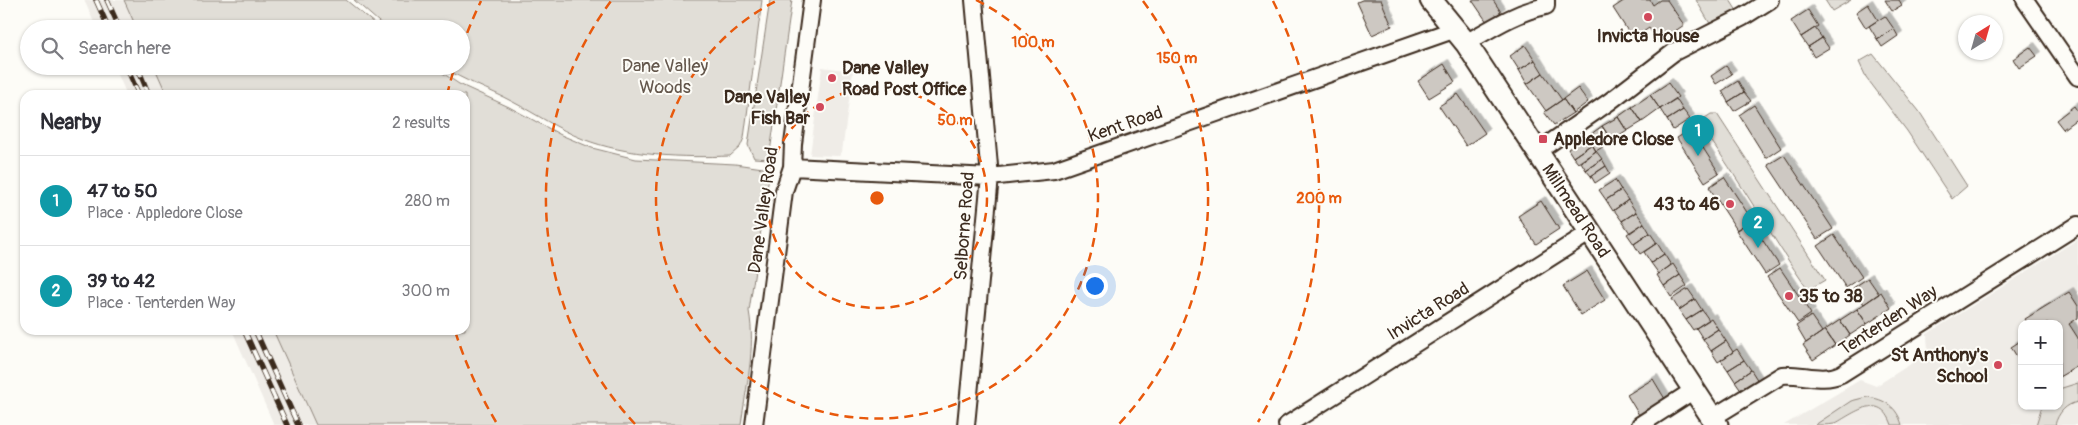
<!DOCTYPE html>
<meta charset="utf-8">
<style>
:root{--surface:#fff;--page:#f7f7f7;--text:#2b2b33;--muted:#7c7c81;--line:#e1e1e2;--accent:#d1495b}
body{margin:0;font-family:Pangolin,sans-serif;background:var(--page);color:var(--text)}
.controls{position:absolute;right:15px;bottom:15px;display:grid;overflow:hidden;border-radius:10px;box-shadow:0 1px 4px #0004}
.controls button{width:45px;height:45px;display:grid;place-items:center;padding:0;border:0;border-bottom:1px solid var(--line);background:var(--surface);color:var(--text);font:25px sans-serif}
.compass{position:absolute;left:1958px;top:15px;width:45px;height:45px;border-radius:50%;background:var(--surface);box-shadow:0 1px 4px #0004;rotate:37deg}
.you{position:absolute;left:1094px;top:285px;width:18px;height:18px;margin:-12px;border:4px solid #fff;border-radius:50%;background:#1a73e8;box-shadow:0 0 0 8px #1a73e833}
.badge{display:grid;place-items:center;width:32px;height:32px;border-radius:50%;background:var(--accent);color:#fff;font-size:16px;font-weight:700}
.pin{position:absolute;translate:-50% -41px;filter:drop-shadow(0 1px 2px #0008)}
.pin::after{content:'';position:absolute;top:26px;width:18px;height:15px;background:inherit;clip-path:polygon(0 0,100% 0,50% 100%)}
.list{margin:0;padding:0;list-style:none}
h2{display:flex;justify-content:space-between;align-items:center;height:65px;margin:0;padding:0 20px;font-size:21px}
h2 small{font-size:16px;font-weight:400;color:var(--muted)}
.list li{display:grid;grid-template-columns:32px 1fr auto;gap:15px;align-items:center;box-sizing:border-box;height:90px;padding:0 20px;border-top:1px solid var(--line)}
.list b{display:block;font-size:19px;white-space:nowrap}
.list p{margin:0;font-size:16px;white-space:nowrap;color:var(--muted)}
.list em{font-size:16px;font-style:normal;color:var(--muted)}
.icon{flex:none;width:28px;height:28px;fill:none;stroke:currentColor;stroke-width:2;stroke-linecap:round;stroke-linejoin:round}
.map{position:relative;flex:none;width:2078px;height:425px;overflow:hidden}
.search{position:absolute;background:var(--surface);box-shadow:0 1px 4px #0004;left:20px;top:20px;width:450px;height:55px;display:flex;align-items:center;gap:12px;box-sizing:border-box;padding:0 18px;border-radius:28px;color:var(--muted);font-size:19px}
.panel{position:absolute;background:var(--surface);box-shadow:0 1px 4px #0004;left:20px;top:90px;width:450px;height:245px;border-radius:15px}
.map>svg:first-child{display:block}
</style>
<div class="map">
<svg width="2078" height="425" viewBox="0 0 2078 425">
<defs>
<filter id="shadow"><feDropShadow dx="4.5" dy="-4.5" stdDeviation="0" flood-color="#0004"/></filter>
</defs>
<rect width="100%" height="100%" fill="#fdfcf7"/>
<filter id="ink" filterUnits="userSpaceOnUse"><feTurbulence type="fractalNoise" baseFrequency=".02" numOctaves="2"/><feDisplacementMap in="SourceGraphic" scale="10" xChannelSelector="R" yChannelSelector="G"/><feConvolveMatrix kernelMatrix="1 2 1 2 8 2 1 2 1" color-interpolation-filters="sRGB"/></filter>
<g filter="url(#ink)">
<path fill="#efece7" fill-rule="evenodd" d="M84 0H124L137 29H97Z
M114 66H154L167 95H127Z
M822 67 853 71 842 152 839 156 810 155Z
M2078 239V425H1784L1860 380 1876 386 1928 353 1927 334ZM2022 324H2059V406H2022Z
M232 330H273L316 425H274Z"/>
<path fill="#e1ded7" stroke="#8e847a" d="M124 0H346L381 29H137Z
M354 0H762L744 138 740 147 730 156C684 158 626 156 583 139 558 129 536 114 513 102 489 89 464 81 441 66H461V29H387Z
M770 0H792L769 159 754 158 748 145Z
M1696 0H1730L1739 14 1712 27Z
M1825 0H1851L1832 11Z
M1873 54 1919 111 1967 186 1952 199 1907 131 1866 77 1859 62Z
M154 66H432L459 84 509 107 561 135 592 148 636 159 735 164 770 169 749 311C756 349 746 387 741 425H316L273 330H465V95H167Z
M1711 114H1717L1825 280 1808 290C1771 236 1739 179 1701 126L1702 120Z
M2078 383V402C2066 404 2058 413 2055 425H2036L2042 406H2059V389Z
M1867 397C1885 399 1897 407 1902 425H1892C1880 390 1853 414 1834 424 1829 425 1821 425 1815 425L1851 401Z"/>
<path fill="#cdc8c2" stroke="#3b2a1e" filter="url(#shadow)" d="M1362 0H1381L1392 26 1372 35 1357 2Z
M1472 0H1493L1501 12 1487 22Z
M1625 0H1650L1653 5 1660 0H1667L1684 25 1659 42 1649 28 1633 39 1613 8Z
M1885 0H1899L1902 5 1892 11Z
M1868 4 1878 20 1866 28 1856 12Z
M1808 10 1818 26 1801 37 1791 21Z
M1885 16 1894 29 1877 39 1869 26Z
M1815 28 1822 38 1808 47 1801 37Z
M1894 29 1898 36 1882 47 1877 39Z
M1822 38 1829 48 1814 57 1808 47Z
M1525 45 1535 60 1519 70 1510 56Z
M2030 47 2037 56 2019 68 2013 59Z
M1535 60 1543 73 1527 84 1519 70Z
M1444 64 1455 82 1429 98 1418 81Z
M1726 66 1732 74 1716 84 1711 76Z
M1543 73 1562 100 1546 111 1527 84Z
M1738 81 1744 92 1728 102 1722 91Z
M1668 83 1678 97 1660 109 1650 95Z
M1578 88 1588 102 1573 113 1563 99Z
M1744 92 1751 101 1734 111 1728 102Z
M1458 94 1485 133 1466 146 1439 106Z
M1650 95 1660 109 1642 122 1632 107Z
M1563 99 1573 113 1554 125 1544 112Z
M1676 99 1683 110 1667 120 1660 109Z
M1754 105 1781 148 1766 158 1739 115Z
M2074 106 2078 112V118L2063 129 2056 120Z
M1632 107 1642 122 1627 131 1618 117Z
M1683 110 1690 119 1673 130 1667 120Z
M1618 117 1627 131 1612 141 1602 126Z
M1602 126 1612 141 1596 151 1587 137Z
M1691 129 1719 173 1705 182 1677 138Z
M1587 137 1592 144 1573 157 1568 149Z
M1592 144 1596 151 1578 163 1573 157Z
M1596 151 1602 159 1586 170 1581 162Z
M1784 155 1833 229 1817 239 1768 165Z
M1602 159 1606 166 1591 176 1586 170Z
M1606 166 1610 173 1595 183 1591 176Z
M1724 177 1752 220 1737 230 1709 187Z
M1615 180 1621 190 1606 200 1599 190Z
M1621 190 1628 200 1613 211 1606 200Z
M1628 200 1636 212 1622 221 1614 210Z
M1541 201 1559 229 1536 244 1518 216Z
M1636 212 1644 223 1630 233 1622 221Z
M1750 221 1779 265 1765 274 1736 230Z
M1644 223 1650 233 1634 244 1627 234Z
M1650 233 1657 243 1640 254 1634 244Z
M1834 235 1862 277 1846 288 1818 246Z
M1657 243 1664 254 1651 263 1644 252Z
M1664 254 1671 265 1659 274 1651 263Z
M1673 264 1680 275 1664 286 1657 275Z
M1780 268 1811 314 1798 323 1767 277Z
M1587 271 1605 300 1581 315 1563 286Z
M1680 275 1687 286 1671 297 1664 286Z
M1868 278 1879 294 1864 304 1853 288Z
M1688 289 1695 299 1679 310 1672 299Z
M1881 292 1891 308 1867 324 1857 309Z
M2069 292 2078 306V318L2069 324 2078 338V366L2059 377V324H2028L2025 319Z
M1695 299 1702 310 1686 320 1679 310Z
M1857 309 1867 324 1850 335 1840 320Z
M1702 310 1709 320 1693 330 1686 320Z
M1811 316 1822 332 1806 343 1796 326Z
M1711 318 1718 329 1703 339 1696 328Z
M1840 320 1850 335 1835 345 1825 330Z
M1718 329 1726 341 1711 351 1703 339Z
M1825 330 1835 345 1813 360 1803 345Z
M2022 340V365L2011 347Z
M1726 341 1733 352 1718 362 1711 351Z
M1737 349 1744 360 1728 370 1721 360Z
M1744 360 1751 370 1735 381 1728 370Z
M1751 370 1758 381 1742 391 1735 381Z
M1653 379 1665 399 1639 415 1627 395Z"/>
<g fill="none" stroke-linecap="round" stroke-linejoin="round">
<defs>
<path id="minor" d="M2025 0 2078 77
M1466 43C1492 28 1516 12 1546 6V0
M1537 152 1609 102 1674 52 1743 17 1770 0
M792 167 990 177 1054 170 1456 29
M1712 418 1782 375C1802 373 1822 383 1841 374L2078 225
M754 425 784 191 792 167 793 144 812 0
M966 425 990 177 974 0
M1287 425 1592 231
M1640 425 1694 390"/>
<g id="major">
<path id="s1" d="M1431 0 1466 43 1717 425"/>
</g>
</defs>
<use href="#minor" stroke="#3b2a1e" stroke-width="20"/>
<use href="#major" stroke="#3b2a1e" stroke-width="25"/>
<use href="#minor" stroke="#fdfcf7" stroke-width="16"/>
<use href="#major" stroke="#fdfcf7" stroke-width="21"/>
<defs>
<path id="rail" d="M96 0 109 29
M107 0 120 29
M126 66 139 95
M137 66 149 95
M244 330 287 425
M255 330 298 425"/>
</defs>
<use href="#rail" stroke="#3b2a1e" stroke-width="5.5"/>
<use href="#rail" stroke="#fdfcf7" stroke-width="4" stroke-dasharray="11" stroke-linecap="butt"/>
</g>
</g>
<g fill="none" stroke="#e8590c" stroke-width="2.5" stroke-dasharray="9 6">
<circle cx="877" cy="198" r="110"/>
<path d="M976 0A221 221 0 1 1 778 0"/>
<path d="M635 424A331 331 0 0 1 611 1M1143 1A331 331 0 0 1 1119 424"/>
<path d="M496 422A442 442 0 0 1 455 331M447 95A442 442 0 0 1 454 69M462 47A442 442 0 0 1 481 1M1273 1A442 442 0 0 1 1258 422"/>
</g>
<g fill="#d1495b" stroke="#fdfcf7" stroke-width="2">
<circle cx="1648" cy="17" r="5"/>
<circle cx="832" cy="78" r="5"/>
<circle cx="820" cy="107" r="5"/>
<rect x="1538" y="134" width="10" height="10" rx="2.5"/>
<circle cx="1730" cy="204" r="5"/>
<circle cx="1789" cy="296" r="5"/>
<circle cx="1998" cy="365" r="5"/>
</g>
<g text-anchor="middle" stroke-width="4" stroke-linejoin="round" paint-order="stroke">
<g font-size="18" font-weight="bold" fill="#3b2a1e" stroke="#fdfcf7" text-anchor="start">
<text x="1648" y="42" text-anchor="middle">Invicta House</text>
<text x="842" y="74">Dane Valley<tspan x="842" dy="21">Road Post Office</tspan></text>
<text x="810" y="103" text-anchor="end">Dane Valley<tspan x="810" dy="21">Fish Bar</tspan></text>
<text x="1553" y="145">Appledore Close</text>
<text x="1720" y="210" text-anchor="end">43 to 46</text>
<text x="1799" y="302">35 to 38</text>
<text x="1988" y="361" text-anchor="end">St Anthony's<tspan x="1988" dy="21">School</tspan></text>
</g>
<g font-size="18" fill="#64574c" stroke="#fdfcf7">
<text x="665" y="72">Dane Valley<tspan x="665" dy="21">Woods</tspan></text>
</g>
<g font-size="18" fill="#3b2a1e" stroke="#fdfcf7">
<text transform="translate(1125 124) rotate(-19)" y="6">Kent Road</text>
<text transform="translate(763 210) rotate(-82)" y="6">Dane Valley Road</text>
<text dy="6" stroke="none"><textPath href="#s1" startOffset="256">Millmead Road</textPath></text>
<text transform="translate(964 226) rotate(-86)" y="6">Selborne Road</text>
<text transform="translate(1428 311) rotate(-32)" y="6">Invicta Road</text>
<text transform="translate(1888 320) rotate(-33)" y="6">Tenterden Way</text>
</g>
</g>
<circle cx="877" cy="198" r="8" fill="#e8590c" stroke="#fdfcf7" stroke-width="2.5"/>
<g font-size="15" text-anchor="middle" font-weight="bold" fill="#e8590c" stroke="#fdfcf7" stroke-width="4" stroke-linejoin="round" paint-order="stroke">
<text x="1033" y="47">100 m</text>
<text x="1177" y="63">150 m</text>
<text x="955" y="125">50 m</text>
<text x="1319" y="203">200 m</text>
</g>
</svg>
<div class="controls">
<button>+</button>
<button>−</button>
</div>
<svg class="compass" viewBox="-18 -18 36 36"><path d="M0-13l5 13h-10z" fill="#e53935"/><path d="M0 13l5-13h-10z" fill="#7c7c81"/></svg>
<div class="you"></div>
<div class="pin badge" style="left:1698px;top:156px;background:#0f9aa8">1</div>
<div class="pin badge" style="left:1758px;top:248px;background:#0f9aa8">2</div>
<div class="search"><svg class="icon" aria-label="search" viewBox="0 0 24 24"><circle cx="10" cy="10" r="6"/><path d="M15 15l6 6"/></svg>Search here</div>
<section class="panel">
<h2>Nearby<small>2 results</small></h2>
<ul class="list">
<li><span class="badge" style="background:#0f9aa8">1</span><div><b>47 to 50</b><p>Place · Appledore Close</p></div><em>280 m</em></li>
<li><span class="badge" style="background:#0f9aa8">2</span><div><b>39 to 42</b><p>Place · Tenterden Way</p></div><em>300 m</em></li>
</ul>
</section>
</div>
